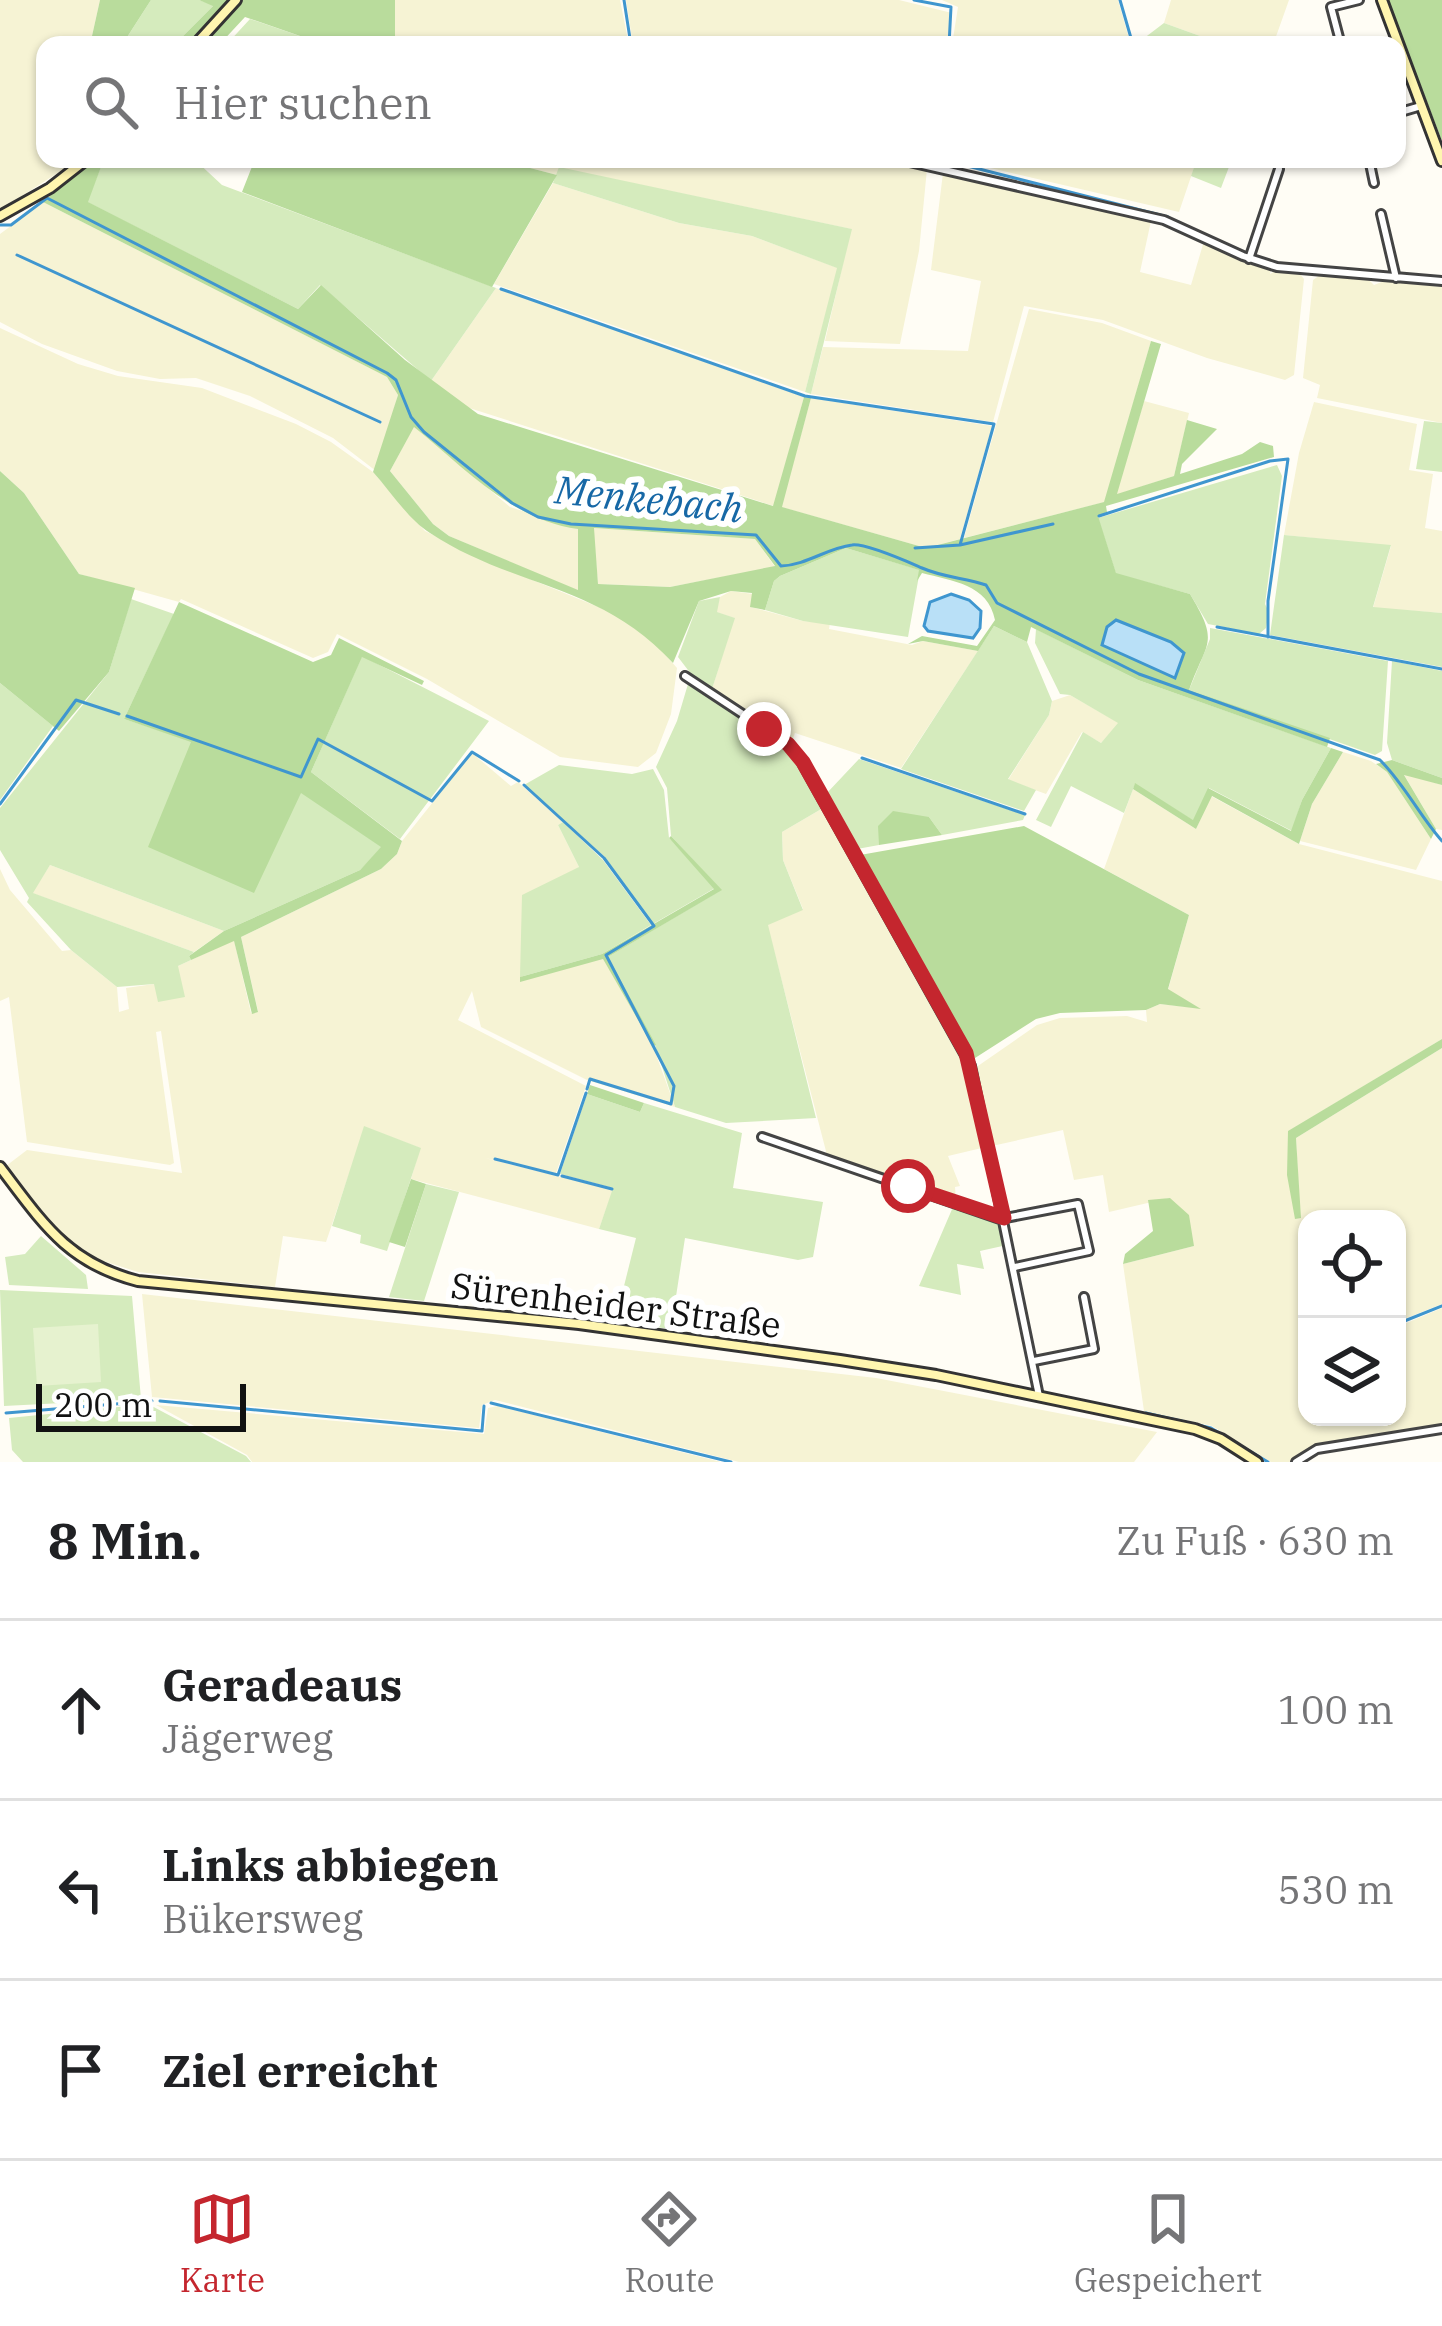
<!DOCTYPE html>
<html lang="de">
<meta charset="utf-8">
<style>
:root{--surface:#fff;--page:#f2f2f2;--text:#202124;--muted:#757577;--line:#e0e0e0;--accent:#c4262e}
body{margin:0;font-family:"IBM Plex Serif",serif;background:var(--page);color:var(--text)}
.controls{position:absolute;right:36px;bottom:36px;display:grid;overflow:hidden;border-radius:24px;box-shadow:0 3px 9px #0004}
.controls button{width:108px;height:108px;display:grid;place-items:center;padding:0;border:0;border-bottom:3px solid var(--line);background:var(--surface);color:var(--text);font:60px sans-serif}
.scale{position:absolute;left:36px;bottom:30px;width:210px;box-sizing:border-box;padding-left:12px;border:6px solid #111;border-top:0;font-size:33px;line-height:42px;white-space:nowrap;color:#111;-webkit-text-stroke:9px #fff;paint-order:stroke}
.stop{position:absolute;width:36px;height:36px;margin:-27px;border:9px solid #c4262e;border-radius:50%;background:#fff}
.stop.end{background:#c4262e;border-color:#fff;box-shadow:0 3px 12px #0008}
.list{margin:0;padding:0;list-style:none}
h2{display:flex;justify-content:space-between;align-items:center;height:156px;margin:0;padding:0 48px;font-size:51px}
h2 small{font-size:39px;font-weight:400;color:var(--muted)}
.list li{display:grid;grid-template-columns:78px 1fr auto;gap:36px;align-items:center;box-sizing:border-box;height:180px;padding:0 48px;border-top:3px solid var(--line)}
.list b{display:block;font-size:45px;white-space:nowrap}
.list p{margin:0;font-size:39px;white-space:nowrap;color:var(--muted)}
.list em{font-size:39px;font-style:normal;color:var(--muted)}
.icon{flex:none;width:66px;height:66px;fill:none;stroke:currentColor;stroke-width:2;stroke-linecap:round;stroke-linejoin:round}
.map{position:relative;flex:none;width:1442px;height:1462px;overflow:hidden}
.search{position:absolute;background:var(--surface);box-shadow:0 3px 9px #0004;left:36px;right:36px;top:36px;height:132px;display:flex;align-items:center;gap:30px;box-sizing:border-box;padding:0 42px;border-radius:24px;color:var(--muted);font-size:45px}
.sheet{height:696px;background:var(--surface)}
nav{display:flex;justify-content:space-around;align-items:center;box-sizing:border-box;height:168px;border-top:3px solid var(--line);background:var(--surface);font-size:33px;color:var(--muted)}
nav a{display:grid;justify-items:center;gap:6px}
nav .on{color:var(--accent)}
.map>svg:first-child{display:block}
</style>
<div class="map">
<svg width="1442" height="1462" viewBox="0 0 1442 1462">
<rect width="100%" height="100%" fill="#fffdf5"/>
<path fill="#f6f3d4" d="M0 0H100L90 45H45V159H69L67 167 0 210Z
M395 0H620L629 45H395Z
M626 0H899L952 13 947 45H633Z
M942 0H1118L1131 45H952L958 7Z
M1171 0H1289L1273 45H1225L1164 23Z
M496 159H881L927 169 919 251 900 344 825 341 851 229 560 168 557 175Z
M952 159H1197L1179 212Z
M943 173 1151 221 1140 272 1191 285 1204 241 1271 269 1270 274 1275 271 1300 274 1304 279 1294 375 1285 380 1207 358 1103 320 1024 306 993 422 811 394 823 347 968 351 981 281 931 270Z
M553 183 679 223 752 236 838 268 805 392 494 284Z
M43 202 387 377 398 395 376 471 333 438 250 396 196 378 160 379 117 371 42 344 0 322V234Z
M1320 275 1368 279 1374 285 1384 281 1442 287V423L1317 398 1320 385 1303 378 1313 280Z
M496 288 804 397 774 506 463 406 431 381Z
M1029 309 1102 323 1151 341 1105 502 964 538Z
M0 328 78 364 118 376 202 388 296 424 331 442 373 472 425 531 493 564 623 617 649 636 677 668 671 714 656 753 638 767 560 757 427 679 337 634 328 652 313 658 181 599 179 602 79 574 24 493 0 471Z
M811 398 992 426 960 539 926 548 781 507Z
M1144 401 1189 413 1174 476 1116 495Z
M1314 402 1417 424 1409 470 1433 474 1425 528 1442 531V613L1373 608 1391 546 1284 535 1299 453Z
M414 426 510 507 579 529 578 591 449 536 433 524 390 471Z
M593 528 755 539 775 567 670 587 598 584Z
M731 591 753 594 751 607 803 621 830 623 829 629 912 645 923 641 978 651 901 768 795 733 792 741 712 689 734 618 716 612 720 597Z
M1070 695 1119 723 1101 743 1082 732 1046 794 1008 780 1049 715 1052 701Z
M1343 752 1371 761 1387 772 1431 839 1416 870 1300 841 1312 804Z
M472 753 511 786 518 782 563 822 558 825 579 867 520 981 603 958 653 1046 675 1107 587 1080 481 1027 472 991 458 1020 586 1086 556 1173 485 1158 613 1190 599 1229 411 1179 420 1148 365 1127 326 1242 283 1236 275 1287 138 1272 100 1260 77 1247 50 1222 6 1166 27 1150 182 1173 161 1031 156 1032 174 1163 170 1165 27 1142 9 997 0 1001V869L10 890 62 951 71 950 117 987 119 1012 129 1009 126 988 154 984 178 966 234 940 251 1013 258 1011 241 937 381 869 397 854 402 841Z
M1403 773 1442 785V830L1436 829Z
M1133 789 1196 829 1211 796 1299 844 1442 881V1039L1289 1131 1300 1217 1296 1138 1442 1048V1304L1397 1322V1219H1307V1417H1397V1327L1442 1308V1424L1319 1443 1291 1462H1271L1212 1426 1144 1411 1123 1264 1194 1246 1169 1198 1109 1212 1103 1175 1074 1180 1063 1130 992 1146 975 1068 1037 1025 1060 1018 1127 1016 1147 1022 1146 1010 1160 1004 1198 1008 1168 990 1189 915 1104 869Z
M823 808 969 1067 986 1147 948 1156 960 1186 955 1187 956 1200 827 1155 767 924 803 909 783 860 782 832Z
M50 865 224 931 194 952 32 893Z
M142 1294 876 1378 1157 1432 1134 1462H739L495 1400 482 1405 479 1428 152 1397Z
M156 1405 484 1434 488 1408 498 1406 721 1462H252L247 1455Z"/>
<path fill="#d5ebbd" d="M151 0H199L214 5 174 45H122Z
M250 19 326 45H226Z
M1164 23 1225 45H1135Z
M104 159H194L222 185 496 288 431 381 320 285 298 309 87 202Z
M1197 159H1232L1221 188 1191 176Z
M559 167 852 229 811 394 805 392 837 268 752 236 679 223 553 183Z
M1424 421 1442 423V472L1416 469Z
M1277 465 1282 476 1265 604 1269 612 1266 628 1259 634 1208 624 1190 594 1116 574 1098 518Z
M1284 535 1391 545 1373 607 1442 613V667L1270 635Z
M846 548 920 570 908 637 803 621 765 610 774 581 780 576Z
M720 597 717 612 735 618 712 689 691 674 678 657 699 601Z
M131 599 174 614 124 719 191 741 301 792 382 847 360 870 224 931 50 865 33 893 194 952 189 956 191 960 178 966 185 997 158 1002 154 984 117 987 71 950 27 902 29 898 0 850V808L109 672Z
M994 626 1027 642 1052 701 1049 715 1008 779 1036 790 1024 811 901 769Z
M1210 628 1388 661 1382 751 1375 755 1189 690 1210 639Z
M1036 629 1138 680 1331 748 1302 800 1292 831 1209 788 1194 821 1135 784 1124 813 1071 786 1051 827 1036 820 1083 732 1101 743 1118 723 1070 695 1060 694 1035 643Z
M362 656 489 721 400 839 311 772Z
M1392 661 1442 671V778L1392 760 1387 743Z
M0 683 53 726 0 800Z
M688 684 791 751 823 808 782 832 783 860 803 910 768 925 816 1118 726 1123 675 1107 655 1045 608 957 721 890 671 836 667 788 656 767 677 721Z
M859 759 1025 815 1023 820 942 835 929 817 880 835 879 845 857 849 826 794Z
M559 765 632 774 653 769 664 790 669 838 715 888 653 924 605 857 524 785Z
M563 822 603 860 651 925 602 954 520 977 522 895 579 867 558 825Z
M587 1094 640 1112 644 1103 742 1133 733 1188 823 1202 813 1257 798 1260 685 1238 671 1329 615 1322 636 1238 599 1229 613 1188 560 1174Z
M364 1126 421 1148 387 1251 360 1243 361 1235 332 1226Z
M426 1184 459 1192 424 1301 389 1297Z
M953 1207 1003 1225 1007 1245 980 1251 984 1269 957 1264 961 1295 919 1286Z
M41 1236 86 1275 88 1289 9 1285 5 1257 25 1254Z
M0 1290 132 1296 141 1399 4 1406Z
M148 1404 246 1456 251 1462H23L12 1450 9 1418Z"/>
<path fill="#b9dc9c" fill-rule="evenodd" d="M100 0H151L122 45H90Z
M199 0H229L189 45H174L213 6Z
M243 0H395V45H326L245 17 219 45H202Z
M1388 0H1442V141Z
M92 159H104L88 202 298 309 321 285 405 360 478 414 773 506 804 397 811 398 782 507 926 548 1104 502 1151 341 1161 344 1117 494 1174 476 1187 420 1217 429 1182 464 1180 474 1242 454 1260 442 1273 446 1274 457 1106 506 1107 512 1098 516 1116 573 1190 594C1220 644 1207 640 1189 690L1330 738 1327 747 1138 680 1031 627 1027 642 994 626 978 651 923 641 908 644 922 636 977 646 995 620C988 584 952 581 922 573L917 581 919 570 846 548 780 576 774 581 765 610 750 607 752 593 731 591 699 601 673 663C600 583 513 588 430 533 408 519 391 492 373 472L398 395 387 377 43 202ZM414 427C464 467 511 520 578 529V590L449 536 433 524 390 471ZM594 528 755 539 775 566 670 587 598 584Z
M255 159H496L557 175 492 287 242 192Z
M0 471 24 493 79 574 135 588 109 672 59 731 0 683Z
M179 602 313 662 331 655 339 638 424 681 422 685 362 657 311 772 402 841 397 854 381 869 241 937 258 1012 252 1014 234 941 191 960 189 956 224 931 360 870 381 847 301 793 254 893 148 847 191 742 124 719Z
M1331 748 1343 752 1312 804 1299 844 1212 796 1196 829 1133 789 1135 783 1193 820 1208 788 1291 831 1302 800Z
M1392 760 1442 778V785L1404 775 1436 829 1431 839 1387 772 1376 764Z
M893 811 929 817 942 835 879 845 878 826Z
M1024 826 1189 915 1168 989 1201 1009 1160 1004 1146 1010 1060 1013 1036 1019 975 1058 860 855Z
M671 836 722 890 608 957 656 1045 653 1046 603 959 520 982V977L602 954 714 889 669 838Z
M1442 1039V1048L1296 1138 1301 1218 1295 1219 1287 1175 1288 1131Z
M590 1085 644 1103 640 1112 587 1094Z
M411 1179 426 1184 405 1247 389 1242Z
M1170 1198 1189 1215 1194 1246 1123 1264 1125 1254 1153 1231 1148 1200Z"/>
<path fill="#e6f2cf" d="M98 1324 101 1382 37 1386 33 1328Z"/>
<path fill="#b9e0f7" stroke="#3f96cf" stroke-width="3" d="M951 594 969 600 981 611 980 628 973 638 928 631 924 626 930 602Z
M1116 620 1171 642 1184 653 1175 678 1102 645 1107 627Z"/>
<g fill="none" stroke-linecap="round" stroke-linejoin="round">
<path stroke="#3f96cf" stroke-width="3" d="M624 0 631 45
M914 0 951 7 949 45
M1120 0 1133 45
M940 159 1168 217
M71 163 73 159
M0 225H11L47 198 387 373 396 380 411 417 424 432 512 503 538 517 571 524 756 535 781 566C807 565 827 548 852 545 866 543 908 562 922 568 942 577 965 578 986 585L997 603 1139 674 1380 760C1405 785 1419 815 1442 841
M17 255 380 422
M501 289 805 396 994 424 960 545
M1099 516 1270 461 1288 459 1268 601V637
M915 548 960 545 1053 524
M1217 627 1442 669
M127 716 301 777 318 739 432 801 472 752 519 781
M862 758 1025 814
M524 785 604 858 654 926 606 955 674 1086 671 1104 590 1079 587 1089
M0 804 76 700 119 714
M495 1159 558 1175 586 1093
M562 1176 612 1189
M1397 1324 1442 1306
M160 1401 482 1431 484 1406
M491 1403 731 1462
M6 1413 152 1401
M1146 1413 1211 1428 1268 1462"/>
<defs>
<path id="street" d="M1341 45 1331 7 1359 0
M1397 113 1421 106
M896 159 1164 220 1243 256 1277 267 1442 281
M1369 159 1374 183
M1381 214 1396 278
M1249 259 1279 169
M685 676 788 744 797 754 971 1066 1039 1396
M762 1137 1000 1219 1078 1204 1089 1251 1015 1267
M1034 1361 1094 1349 1084 1297
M1296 1462 1317 1449 1442 1429"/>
<path id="secondary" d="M1382 0 1442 161
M195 45 236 0
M0 216 50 188 87 159
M0 1167C42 1222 67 1263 138 1281L579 1324 840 1360 936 1375 1195 1429 1221 1439 1257 1462"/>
</defs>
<use href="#street" stroke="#444" stroke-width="12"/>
<use href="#secondary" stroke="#333" stroke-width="14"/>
<use href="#street" stroke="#fff" stroke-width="6"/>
<use href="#secondary" stroke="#fff6b0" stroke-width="8"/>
</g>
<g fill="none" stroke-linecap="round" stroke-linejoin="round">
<path stroke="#c4262e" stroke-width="15" d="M764 729 788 744 803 762 966 1053 1004 1218 908 1186"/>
</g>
<g text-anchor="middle" stroke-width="12" stroke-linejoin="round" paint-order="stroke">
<g font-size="36" fill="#111" stroke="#fff">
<text transform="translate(616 1305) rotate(7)" y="13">Sürenheider Straße</text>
</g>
<g font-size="39" font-style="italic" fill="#1768a6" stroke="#fff">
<text transform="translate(649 499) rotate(6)" y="14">Menkebach</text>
</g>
</g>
</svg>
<div class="controls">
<button><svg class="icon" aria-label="locate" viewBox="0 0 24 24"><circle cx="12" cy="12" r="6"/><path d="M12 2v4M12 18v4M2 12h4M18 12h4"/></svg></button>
<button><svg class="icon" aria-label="layers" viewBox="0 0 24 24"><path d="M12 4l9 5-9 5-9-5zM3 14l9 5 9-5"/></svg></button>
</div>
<div class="scale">200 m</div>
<div class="stop" style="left:908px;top:1186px"></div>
<div class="stop end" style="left:764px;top:729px"></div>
<div class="search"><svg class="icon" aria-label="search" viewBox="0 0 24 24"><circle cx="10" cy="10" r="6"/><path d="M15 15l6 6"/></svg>Hier suchen</div>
</div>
<section class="sheet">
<h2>8 Min.<small>Zu Fuß · 630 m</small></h2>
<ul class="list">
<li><svg class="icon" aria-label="ahead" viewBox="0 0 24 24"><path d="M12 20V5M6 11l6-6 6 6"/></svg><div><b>Geradeaus</b><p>Jägerweg</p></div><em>100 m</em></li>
<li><svg class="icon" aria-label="left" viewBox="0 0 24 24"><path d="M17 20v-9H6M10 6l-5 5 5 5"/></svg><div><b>Links abbiegen</b><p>Bükersweg</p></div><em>530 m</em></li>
<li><svg class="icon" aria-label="arrive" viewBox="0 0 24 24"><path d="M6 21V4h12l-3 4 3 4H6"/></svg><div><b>Ziel erreicht</b></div></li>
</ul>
</section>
<nav>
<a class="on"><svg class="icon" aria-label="map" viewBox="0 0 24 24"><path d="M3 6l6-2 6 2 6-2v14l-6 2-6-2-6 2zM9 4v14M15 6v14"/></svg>Karte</a>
<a><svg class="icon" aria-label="directions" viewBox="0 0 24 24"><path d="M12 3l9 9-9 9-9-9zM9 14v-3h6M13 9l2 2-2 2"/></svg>Route</a>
<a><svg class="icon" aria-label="saved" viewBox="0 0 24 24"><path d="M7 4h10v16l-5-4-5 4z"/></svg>Gespeichert</a>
</nav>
